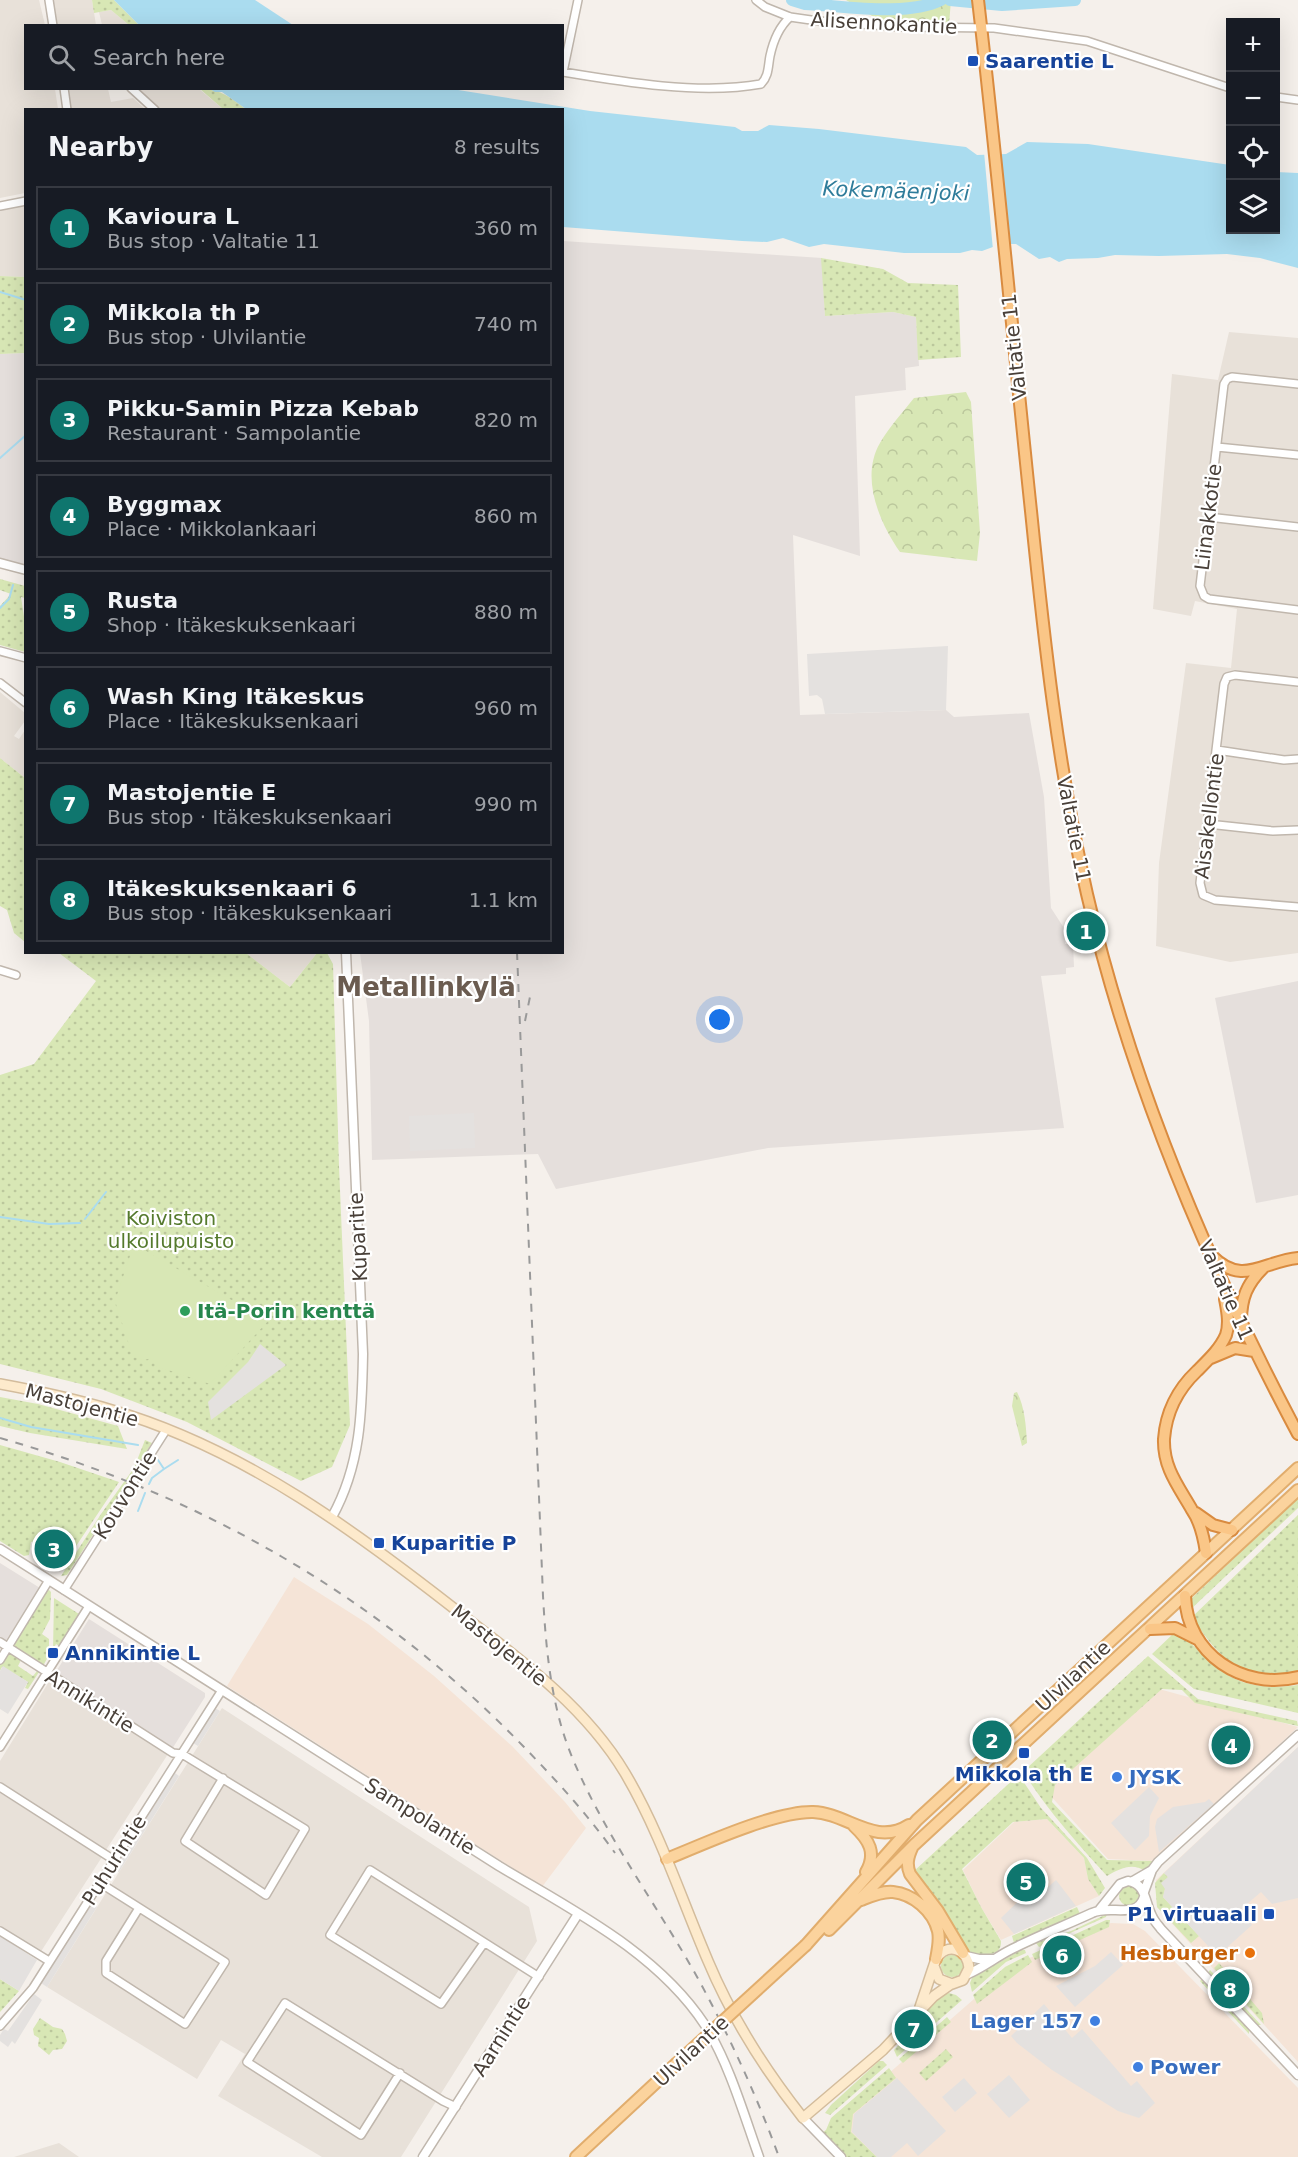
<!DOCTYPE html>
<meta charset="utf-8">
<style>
:root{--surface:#171b24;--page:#20242c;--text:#f1f3f6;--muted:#9ea1a6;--line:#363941;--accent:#0f766e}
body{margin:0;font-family:"DejaVu Sans",sans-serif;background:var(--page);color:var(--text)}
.controls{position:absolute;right:18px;top:18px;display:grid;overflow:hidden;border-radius:0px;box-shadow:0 6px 24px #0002}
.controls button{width:54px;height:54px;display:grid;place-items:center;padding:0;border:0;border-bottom:2px solid var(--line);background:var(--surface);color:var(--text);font:30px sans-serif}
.you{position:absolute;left:720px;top:1020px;width:21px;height:21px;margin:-15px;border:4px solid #fff;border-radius:50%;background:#1a73e8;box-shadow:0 0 0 9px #1a73e833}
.badge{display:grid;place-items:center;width:39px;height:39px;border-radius:50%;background:var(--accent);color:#fff;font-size:20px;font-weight:700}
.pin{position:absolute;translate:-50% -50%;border:3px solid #fff;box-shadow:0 2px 6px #0006}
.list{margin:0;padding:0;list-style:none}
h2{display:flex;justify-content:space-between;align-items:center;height:78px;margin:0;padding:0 24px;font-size:26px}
h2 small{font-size:20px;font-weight:400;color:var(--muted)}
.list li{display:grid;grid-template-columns:39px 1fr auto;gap:18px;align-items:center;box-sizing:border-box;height:84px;margin:0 12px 12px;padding:0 12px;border:2px solid var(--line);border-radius:0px}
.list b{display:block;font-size:22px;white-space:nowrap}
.list p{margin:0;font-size:20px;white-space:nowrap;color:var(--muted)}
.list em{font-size:20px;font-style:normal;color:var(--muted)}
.icon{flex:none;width:33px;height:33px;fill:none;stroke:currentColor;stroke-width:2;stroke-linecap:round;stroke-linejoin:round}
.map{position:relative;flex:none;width:1298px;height:2157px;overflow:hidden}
.search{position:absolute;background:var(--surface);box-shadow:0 6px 24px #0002;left:24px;top:24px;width:540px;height:66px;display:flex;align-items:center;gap:15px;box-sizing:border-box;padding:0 21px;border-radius:0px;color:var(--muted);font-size:22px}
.panel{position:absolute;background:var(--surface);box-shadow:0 6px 24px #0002;left:24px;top:108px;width:540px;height:846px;border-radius:0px}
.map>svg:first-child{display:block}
</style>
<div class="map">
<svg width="1298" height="2157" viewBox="0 0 1298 2157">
<defs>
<pattern id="grass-dots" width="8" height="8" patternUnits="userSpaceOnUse" patternTransform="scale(1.5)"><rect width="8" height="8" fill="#d8e7b5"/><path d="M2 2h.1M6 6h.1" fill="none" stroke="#bbc79c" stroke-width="1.8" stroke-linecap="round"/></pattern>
<pattern id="forest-crowns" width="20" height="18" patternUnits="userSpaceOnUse" patternTransform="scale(1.5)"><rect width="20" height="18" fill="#d8e7b5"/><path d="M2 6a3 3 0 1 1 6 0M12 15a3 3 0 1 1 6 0" fill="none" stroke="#bbc79c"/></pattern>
</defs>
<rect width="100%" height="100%" fill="#f5f0eb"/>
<path fill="#e8e1d9" d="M0 0H39L45 25 26 26V88L55 89 58 109 26 110 25 193 0 198Z
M51 0H92L96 25H55Z
M111 10 129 25H102L99 12Z
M65 89H108L111 102 133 98 145 109H69Z
M137 89H199L223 109H160Z
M25 205V277L0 276V210Z
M1229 332 1298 338V953L1230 962 1156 946 1159 863 1186 663 1231 668 1237 609 1195 601 1191 616 1153 609 1172 374 1218 380Z
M0 692 25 713V721L14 736 19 739 25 730V778L0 758Z
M246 953H317L290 987Z
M50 1680 168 1754 106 1850 0 1783V1761Z
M222 1708 529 1907 537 1941 401 2157H322L218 2096 245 2054 221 2040 197 2079 47 1987Z
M0 1793 102 1857 40 1953 0 1928Z
M59 2143 79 2157H14Z"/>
<path fill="#f5e4d7" d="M294 1577 368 1624 434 1676 512 1746 565 1802 586 1828 542 1887 227 1686Z
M1159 1689 1298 1727 1154 1861 1108 1859 1047 1792Z
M1298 1747V2062L1157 1907 1156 1880Z
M1047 1819 1084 1858 1088 1879 1099 1896 1001 1940 981 1907 963 1870 1014 1822Z
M1111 1923 1133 1924 1145 1931 1298 2088V2157H859L841 2115 1013 1965Z"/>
<path fill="#e5dfdc" d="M563 241 822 258 825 316 893 312 916 317 919 366 905 368 906 390 855 396 860 556 793 535 800 715 946 710 954 717 1029 713 1044 797 1051 908 1064 928 1065 944H1073L1074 967 1066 968V974L1041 976 1064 1128 768 1148 556 1189 538 1154 372 1160 369 1021 360 953 562 952Z
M25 353V566L0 558V354Z
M1298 981V1195L1256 1203 1215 998Z
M0 1563 40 1588 5 1642 0 1639Z
M89 1619 205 1693V1697L172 1749 54 1675Z"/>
<path fill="url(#grass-dots)" d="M92 0H114L139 25H129L111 10 94 13Z
M200 89C219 88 231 98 246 109H223Z
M821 258 883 269 908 283 958 285 961 357 918 360 916 317 893 312 825 316Z
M0 276 25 277V353L0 354Z
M0 579 25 586V598L21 597 25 623V652L0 645V606L11 594 0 590Z
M0 758 25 778V942L14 933 7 910 0 906Z
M59 953H246L290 987 317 953H327L333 964 339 1166 350 1425 332 1467 301 1481 187 1422 101 1389 0 1364V1075L34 1064 96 981Z
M0 1397 38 1404 118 1426 127 1449 30 1433 0 1426Z
M145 1440 152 1443 67 1575 61 1576 101 1514 134 1468Z
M0 1445 60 1462 119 1482 60 1570 57 1566 71 1545 70 1540C59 1530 44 1539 31 1542L29 1555 24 1556 0 1541Z
M1298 1498V1508L1190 1610 1192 1598Z
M1298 1515V1671C1245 1688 1218 1657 1192 1617Z
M49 1590 51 1592 50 1619 42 1634 49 1639V1655L43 1666 12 1646 45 1591Z
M54 1598 79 1614 59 1646 56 1644 53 1650Z
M1175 1632C1193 1642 1202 1656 1217 1668 1241 1687 1269 1689 1298 1685V1713L1194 1689 1152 1654Z
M9 1653 21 1660 18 1666 33 1676 37 1671 39 1672 28 1689 25 1688 28 1682 2 1667 0 1671V1665Z
M1148 1656 1198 1699 1297 1721 1298 1726 1195 1703 1182 1690 1162 1689 1055 1785 1052 1802 1107 1860 1153 1861 1145 1871C1132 1862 1119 1869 1107 1876 1077 1843 1048 1811 1024 1773L1026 1769Z
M1017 1776 1021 1778 1041 1808 1087 1858 1105 1888 1099 1896 1088 1879 1084 1858 1047 1819 1013 1822 962 1869 981 1907 1001 1941C1002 1957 983 1955 971 1955L965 1950 913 1872Z
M1164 1873 1168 1877 1163 1897 1199 1936 1191 1943 1157 1907 1155 1883Z
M1119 1896a10 10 0 1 1 20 0a10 10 0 1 1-20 0Z
M1077 1907 1080 1914 1014 1943 1012 1936Z
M1107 1914 1106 1917 1039 1947 1036 1943 1071 1931Z
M1106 1920H1110L1109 1927 1035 1960 1032 1954Z
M1021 1950H1025L1026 1953 1006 1962 972 1992 970 1983 972 1978Z
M941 1966a11 11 0 1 1 22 0a11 11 0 1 1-22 0Z
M1028 1955 1032 1962 977 2004 973 1995 1005 1967Z
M1219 1963 1262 2013 1264 2024 1214 1968Z
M1210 1970 1261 2025H1255L1207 1974Z
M0 1979 19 1991 0 2012Z
M1202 1979 1249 2028V2034L1200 1981Z
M949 1993 956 1995 962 2000 897 2057 894 2050C900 2043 908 2037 914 2029 925 2014 928 1999 949 1993Z
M947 2017 951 2022 903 2063 899 2059Z
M40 2018 53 2027 62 2029 65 2034 67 2041 62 2049 53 2050 49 2055 38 2046 39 2038 34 2035 33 2029Z
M946 2049 953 2057 926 2081 919 2073Z
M879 2061H883L887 2065 830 2115 825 2113 831 2105Z
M889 2068 896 2078 853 2114 851 2132 877 2157H845L822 2133 826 2130 831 2118Z"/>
<path fill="url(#forest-crowns)" d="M846 0H951L949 25 877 19Z
M966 392 971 402 980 533 977 561 900 552C879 522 860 477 880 443 889 427 903 412 914 398Z
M1017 1392C1025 1408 1026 1426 1027 1443L1022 1446 1012 1406 1014 1393Z"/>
<path fill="#d8e7b5" d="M134 1244 268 1321 210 1384 156 1366 152 1358 144 1360 133 1357 115 1301Z"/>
<path fill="#e4e1df" d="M948 646 946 710 825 714 822 699 817 695 809 696 807 654Z
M474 1113 475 1148 410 1151 409 1116Z
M260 1344 286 1365 211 1420 208 1402 248 1362Z
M3 1666 28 1682 8 1714 0 1709V1671Z
M215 1708 220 1711 198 1746 193 1743Z
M1298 1747V1898L1272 1904 1261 1892 1240 1910 1252 1925 1224 1950 1219 1958 1163 1897 1165 1889 1161 1883 1168 1877 1164 1873Z
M175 1773 179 1776 119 1872 114 1869Z
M1149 1787 1159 1798 1150 1816 1149 1836 1135 1850 1111 1823Z
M1209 1799 1214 1804 1159 1852 1155 1827 1157 1819 1173 1807 1205 1802Z
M1056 1880 1076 1906 1014 1934 1001 1918 1029 1891 1036 1898Z
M91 1903 97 1907 47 1987 41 1983Z
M0 1936 37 1960 19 1991 0 1979Z
M1111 1952 1123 1965 1075 2007 1056 1986 1095 1966Z
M34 1994 42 2000 15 2044 12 2041 8 2047 0 2041V2035L4 2029 8 2031Z
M1044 2004 1072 2038 1082 2029 1131 2086 1137 2081 1155 2103 1139 2118 1118 2111 1052 2070 1017 2043 1011 2036Z
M1009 2075 1030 2100 1009 2118 987 2094Z
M897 2078 946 2131 918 2156 907 2143 891 2157H877L852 2132 854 2114Z
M964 2078 977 2093 955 2112 942 2097Z"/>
<path fill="#aadcef" d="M114 0H255L293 25H139Z
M210 89H452L590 111 735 127 742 131H758L769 125 819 129 966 147 977 155 1006 154 1027 142 1088 144 1230 165V230H1276V172L1298 173V268L1260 258 1227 254 1159 256 1115 255 1098 258 1067 259 1059 262 1050 257 1039 259 1016 244H1001L982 251 972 250 960 253H904L824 244 809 247 783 238 767 242 742 241 563 227 562 110 246 109 222 92H215Z"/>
<path fill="#f5f0eb" d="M1000 151 1010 247 993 250 984 152Z"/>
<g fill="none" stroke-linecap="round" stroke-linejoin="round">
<path stroke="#aadcef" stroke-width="2" d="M0 292 26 300
M0 458 26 435
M0 608 9 599 13 585
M0 1217 49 1224 80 1223
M85 1219 106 1192
M0 1418 31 1427 138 1445
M164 1469 178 1460
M149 1484 152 1478 164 1469 158 1460
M138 1511 145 1493"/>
<path stroke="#aadcef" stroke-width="12" d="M792 0 805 4C844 6 907 17 941 0
M950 0 1002 5 1075 0"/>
<defs>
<path id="minor" d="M49 0 53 26
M578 0 563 72C623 82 701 95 761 84 769 76 768 66 770 56 773 42 779 27 790 17
M756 0 765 7 790 17 818 21 901 27 994 28 1087 41 1230 88
M64 88 67 110
M131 88 155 110
M1276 97 1298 100
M0 206 26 201
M1298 384 1232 377 1227 379 1224 384 1200 586 1204 596 1209 599 1298 610
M1217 447 1298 455
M1208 517 1298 527
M0 651 26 658
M1298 682 1235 675 1227 677 1224 684 1200 883 1203 895 1215 900 1298 907
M0 683 26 703
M1217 750 1284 760 1298 759
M1208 824 1273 831 1298 830
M0 970 16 975
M64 1590 166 1430
M0 1642 173 1753 182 1754 305 1829 266 1895 185 1841 223 1778
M0 1660 49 1580
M0 1747 89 1606
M0 1787 114 1860
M100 1883 225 1962 185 2024 106 1973V1961L139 1908
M0 1931 49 1961
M484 1943 441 2004 330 1935 370 1870 539 1977
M0 2026 33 1988 222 1690
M400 2073 361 2135 247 2062 285 2003 443 2101 456 2107"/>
<path id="tertiary" d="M0 563 26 570
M332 1517C361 1465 362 1411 363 1354L346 952
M0 1549 499 1866C572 1910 657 1952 705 2025 729 2063 744 2115 759 2157
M1133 1881 1152 1870
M1144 1892 1152 1870 1158 1862 1298 1735
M1100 1909 1120 1884 1128 1881C1146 1883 1145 1903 1152 1916 1154 1921 1158 1925 1161 1929L1298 2075
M966 1956 979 1959H994
M968 1974C984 1967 996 1957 1012 1949 1038 1936 1066 1925 1092 1913 1110 1904 1137 1920 1144 1897
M803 2118 841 2157
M423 2157 578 1914"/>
<path id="secondary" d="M0 1384C38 1391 75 1399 112 1410 246 1449 361 1535 470 1621 527 1664 588 1711 625 1773 660 1832 681 1898 708 1961 732 2018 765 2070 803 2118L883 2050 934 1996 951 1984
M919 2010 936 1959C947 1942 967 1948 969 1968L963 1980 952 1984 939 1979 934 1966"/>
<path id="primary" d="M854 1826C869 1840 877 1853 866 1872
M912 1848C908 1857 906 1864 910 1874L938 1911 963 1953
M667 1859C703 1844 776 1811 813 1812 847 1813 875 1847 909 1825
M861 1900C871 1896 882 1891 893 1892 913 1894 933 1911 938 1931 940 1940 938 1949 936 1959
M829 1930 914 1845 1298 1490
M806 1945 917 1820 1298 1468
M576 2157 676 2064"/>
<path id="trunk" d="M978 0C998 170 1013 341 1031 511 1044 640 1058 768 1087 894 1131 1084 1207 1263 1298 1434
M1212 1256C1243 1287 1263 1261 1298 1258
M1241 1321C1241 1298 1247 1284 1263 1268
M1211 1358 1235 1348 1254 1351
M1196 1513 1213 1525 1232 1530
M1206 1553C1204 1538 1201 1523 1192 1510 1179 1487 1163 1468 1164 1439 1166 1412 1178 1389 1197 1371 1208 1360 1220 1349 1226 1335 1230 1323 1227 1310 1225 1299
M1185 1596C1187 1654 1243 1691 1298 1677
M1150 1629 1175 1628 1199 1640"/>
</defs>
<use href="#minor" stroke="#c0b7ad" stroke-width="10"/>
<use href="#tertiary" stroke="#c0b7ad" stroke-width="11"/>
<use href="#secondary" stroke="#d3bc9c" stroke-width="12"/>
<use href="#primary" stroke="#e1ad6d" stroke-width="14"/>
<use href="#trunk" stroke="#d98b40" stroke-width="14"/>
<use href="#minor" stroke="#fff" stroke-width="7"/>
<use href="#tertiary" stroke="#fff" stroke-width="8"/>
<use href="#secondary" stroke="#fdeacc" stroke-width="9"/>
<use href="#primary" stroke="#fbd39d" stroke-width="10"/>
<use href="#trunk" stroke="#fac687" stroke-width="10"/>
<path stroke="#999" stroke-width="2" stroke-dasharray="8 8" stroke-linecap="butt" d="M517 952 543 1596C546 1650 551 1706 572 1757 604 1834 655 1902 696 1975 728 2033 756 2094 779 2157
M525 1021 531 992
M0 1438C201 1495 378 1596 524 1747 556 1780 588 1815 615 1853"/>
<defs>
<path id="primary-bridge" d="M676 2064 806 1945"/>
</defs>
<use href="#primary-bridge" stroke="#e1ad6d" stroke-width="14" stroke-linecap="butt"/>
<use href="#primary-bridge" stroke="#fbd39d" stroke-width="10"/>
</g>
<g fill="#1a4fb4" stroke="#fff" stroke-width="2">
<rect x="967" y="55" width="12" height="12" rx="3"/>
<rect x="373" y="1537" width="12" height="12" rx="3"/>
<rect x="47" y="1647" width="12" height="12" rx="3"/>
<rect x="1018" y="1747" width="12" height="12" rx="3"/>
<rect x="1263" y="1908" width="12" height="12" rx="3"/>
</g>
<circle fill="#2e9e5b" stroke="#fff" stroke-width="2" cx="185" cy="1311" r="6"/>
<g fill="#3f7fe0" stroke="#fff" stroke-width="2">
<circle cx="1117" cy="1777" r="6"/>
<circle cx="1095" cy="2021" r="6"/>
<circle cx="1138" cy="2067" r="6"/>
</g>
<circle fill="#e8710a" stroke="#fff" stroke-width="2" cx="1250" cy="1953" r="6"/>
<g text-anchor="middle" stroke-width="4.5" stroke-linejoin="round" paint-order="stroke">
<g font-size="20" fill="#494039" stroke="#fff">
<text transform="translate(884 23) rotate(3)" y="7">Alisennokantie</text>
<text transform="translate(1014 347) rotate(-96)" y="7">Valtatie 11</text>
<text transform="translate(1208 517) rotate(-83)" y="7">Liinakkotie</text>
<text transform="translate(1209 816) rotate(-83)" y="7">Aisakellontie</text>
<text transform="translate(1074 829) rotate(79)" y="7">Valtatie 11</text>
<text transform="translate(358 1237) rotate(-93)" y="7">Kuparitie</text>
<text transform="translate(1226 1290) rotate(66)" y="7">Valtatie 11</text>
<text transform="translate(82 1405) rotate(15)" y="7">Mastojentie</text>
<text transform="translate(125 1495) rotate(-58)" y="7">Kouvontie</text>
<text transform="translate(499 1645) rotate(39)" y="7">Mastojentie</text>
<text transform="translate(1073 1676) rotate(-43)" y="7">Ulvilantie</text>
<text transform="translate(90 1701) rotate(32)" y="7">Annikintie</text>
<text transform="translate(420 1816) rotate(32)" y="7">Sampolantie</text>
<text transform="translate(114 1860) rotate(-58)" y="7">Puhurintie</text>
<text transform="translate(501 2036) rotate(-58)" y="7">Aarnintie</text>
<text transform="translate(691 2051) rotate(-43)" y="7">Ulvilantie</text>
</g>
<g font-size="20" font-weight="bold" fill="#164399" stroke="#fff" text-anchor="start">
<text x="985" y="68">Saarentie L</text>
<text x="391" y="1550">Kuparitie P</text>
<text x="65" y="1660">Annikintie L</text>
<text x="1024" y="1781" text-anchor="middle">Mikkola th E</text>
<text x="1257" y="1921" text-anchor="end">P1 virtuaali</text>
</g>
<g font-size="20" fill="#557a2d" stroke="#fff">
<text x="171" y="1225">Koiviston<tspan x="171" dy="23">ulkoilupuisto</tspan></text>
</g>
<g font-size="20" font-weight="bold" fill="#27864d" stroke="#fff" text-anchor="start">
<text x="197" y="1318">Itä-Porin kenttä</text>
</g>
<g font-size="20" font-weight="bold" fill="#366cbe" stroke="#fff" text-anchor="start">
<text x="1129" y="1784">JYSK</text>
<text x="1083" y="2028" text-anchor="end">Lager 157</text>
<text x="1150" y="2074">Power</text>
</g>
<g font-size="20" font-weight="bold" fill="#c56008" stroke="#fff" text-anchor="end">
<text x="1238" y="1960">Hesburger</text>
</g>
<g font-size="21" font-style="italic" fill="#2f7c9a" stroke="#fff">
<text transform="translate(896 191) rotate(2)" y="7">Kokemäenjoki</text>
</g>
<g font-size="26" font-weight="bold" fill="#6b5c50" stroke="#fff">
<text x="426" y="996">Metallinkylä</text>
</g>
</g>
</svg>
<div class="controls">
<button>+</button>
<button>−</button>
<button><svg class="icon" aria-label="locate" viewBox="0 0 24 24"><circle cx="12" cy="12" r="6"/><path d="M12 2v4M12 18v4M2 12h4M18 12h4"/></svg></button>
<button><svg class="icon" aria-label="layers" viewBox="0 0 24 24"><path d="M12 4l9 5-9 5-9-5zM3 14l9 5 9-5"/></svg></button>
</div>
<div class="you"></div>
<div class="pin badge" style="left:1086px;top:931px">1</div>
<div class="pin badge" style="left:992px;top:1740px">2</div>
<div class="pin badge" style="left:54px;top:1549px">3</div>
<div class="pin badge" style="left:1231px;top:1745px">4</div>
<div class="pin badge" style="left:1026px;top:1882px">5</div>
<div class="pin badge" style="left:1062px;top:1955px">6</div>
<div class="pin badge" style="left:914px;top:2029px">7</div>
<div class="pin badge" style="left:1230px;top:1989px">8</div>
<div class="search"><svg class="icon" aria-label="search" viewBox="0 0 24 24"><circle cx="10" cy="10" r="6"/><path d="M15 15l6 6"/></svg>Search here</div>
<section class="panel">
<h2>Nearby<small>8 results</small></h2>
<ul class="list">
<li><span class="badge">1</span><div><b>Kavioura L</b><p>Bus stop · Valtatie 11</p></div><em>360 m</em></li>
<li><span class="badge">2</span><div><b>Mikkola th P</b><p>Bus stop · Ulvilantie</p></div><em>740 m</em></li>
<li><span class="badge">3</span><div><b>Pikku-Samin Pizza Kebab</b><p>Restaurant · Sampolantie</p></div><em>820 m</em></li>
<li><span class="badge">4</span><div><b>Byggmax</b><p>Place · Mikkolankaari</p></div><em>860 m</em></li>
<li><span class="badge">5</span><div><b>Rusta</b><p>Shop · Itäkeskuksenkaari</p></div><em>880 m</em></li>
<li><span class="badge">6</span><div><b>Wash King Itäkeskus</b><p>Place · Itäkeskuksenkaari</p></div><em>960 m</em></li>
<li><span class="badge">7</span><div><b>Mastojentie E</b><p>Bus stop · Itäkeskuksenkaari</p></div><em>990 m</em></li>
<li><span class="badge">8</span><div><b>Itäkeskuksenkaari 6</b><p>Bus stop · Itäkeskuksenkaari</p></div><em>1.1 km</em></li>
</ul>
</section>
</div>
